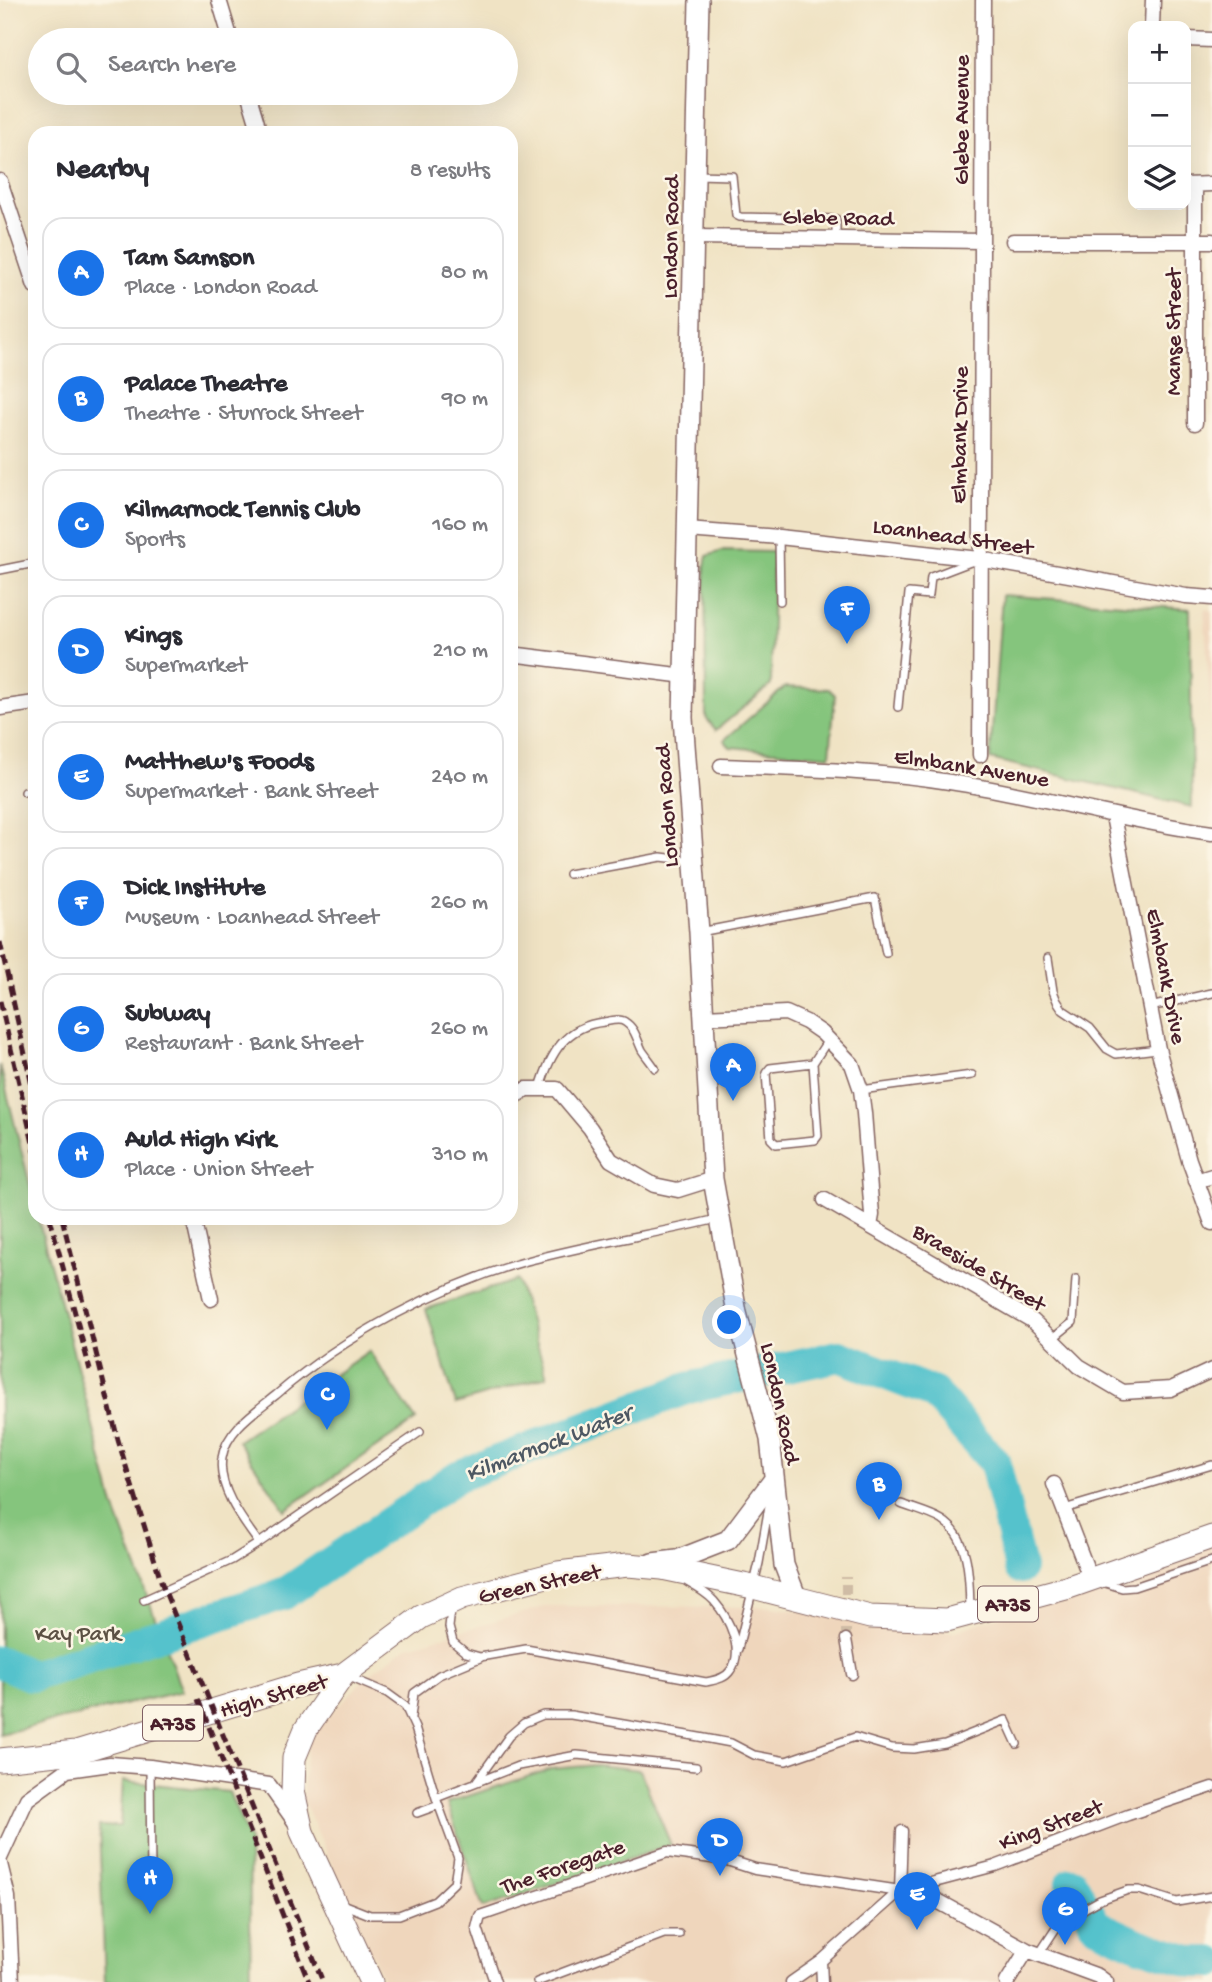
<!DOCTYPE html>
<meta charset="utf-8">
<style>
:root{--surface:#fff;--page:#f7f7f7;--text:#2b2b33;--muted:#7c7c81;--line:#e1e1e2;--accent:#1a73e8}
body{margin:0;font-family:"Gochi Hand",sans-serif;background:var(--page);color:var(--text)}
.controls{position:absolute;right:21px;top:21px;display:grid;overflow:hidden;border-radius:14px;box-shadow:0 7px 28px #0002}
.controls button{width:63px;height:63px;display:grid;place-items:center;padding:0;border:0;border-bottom:2px solid var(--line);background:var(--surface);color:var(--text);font:35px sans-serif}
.you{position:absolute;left:730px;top:1323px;width:24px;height:24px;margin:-18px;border:5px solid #fff;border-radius:50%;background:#1a73e8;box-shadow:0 0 0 10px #1a73e833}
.badge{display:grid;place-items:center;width:46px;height:46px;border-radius:50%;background:var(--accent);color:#fff;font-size:23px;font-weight:700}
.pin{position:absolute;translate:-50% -58px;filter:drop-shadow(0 2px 4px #0008)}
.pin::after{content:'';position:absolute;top:37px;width:24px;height:21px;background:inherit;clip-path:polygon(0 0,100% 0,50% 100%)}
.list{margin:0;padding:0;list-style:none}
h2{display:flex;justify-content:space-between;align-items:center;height:91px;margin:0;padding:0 28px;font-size:30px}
h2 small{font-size:23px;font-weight:400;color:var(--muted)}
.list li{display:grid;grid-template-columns:46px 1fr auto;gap:21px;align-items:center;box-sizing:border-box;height:112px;margin:0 14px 14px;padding:0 14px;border:2px solid var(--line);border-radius:21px}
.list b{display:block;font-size:26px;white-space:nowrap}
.list p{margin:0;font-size:23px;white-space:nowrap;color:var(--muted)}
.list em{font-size:23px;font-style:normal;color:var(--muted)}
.icon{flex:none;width:38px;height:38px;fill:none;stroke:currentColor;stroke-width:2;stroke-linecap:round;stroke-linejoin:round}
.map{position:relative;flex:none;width:1212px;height:1982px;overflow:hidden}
.search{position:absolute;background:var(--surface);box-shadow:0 7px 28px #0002;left:28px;top:28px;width:490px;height:77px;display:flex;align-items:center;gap:18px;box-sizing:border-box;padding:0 24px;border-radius:38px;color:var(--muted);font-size:26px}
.panel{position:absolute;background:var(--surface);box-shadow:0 7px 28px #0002;left:28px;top:126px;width:490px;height:1099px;border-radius:21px}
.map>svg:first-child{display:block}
</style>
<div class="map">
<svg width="1212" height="1982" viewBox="0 0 1212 1982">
<rect width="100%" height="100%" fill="#fcf5e5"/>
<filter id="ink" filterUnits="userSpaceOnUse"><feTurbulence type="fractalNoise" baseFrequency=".0143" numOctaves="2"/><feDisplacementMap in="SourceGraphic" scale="14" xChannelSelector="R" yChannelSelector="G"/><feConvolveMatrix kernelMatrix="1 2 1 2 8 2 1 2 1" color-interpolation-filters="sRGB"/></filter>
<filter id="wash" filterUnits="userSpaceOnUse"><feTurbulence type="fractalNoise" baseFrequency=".00686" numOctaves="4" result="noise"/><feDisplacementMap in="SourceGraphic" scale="28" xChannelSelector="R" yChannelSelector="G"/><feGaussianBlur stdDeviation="1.57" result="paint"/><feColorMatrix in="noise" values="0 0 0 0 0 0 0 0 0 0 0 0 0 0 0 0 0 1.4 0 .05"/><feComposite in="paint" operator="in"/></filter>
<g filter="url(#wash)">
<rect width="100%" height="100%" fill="#f0e3c4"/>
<path fill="#efd6bc" d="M1204 609 1212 610V735Z
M1212 1545V1982H384L302 1797 308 1738 367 1676 406 1647 547 1606 771 1607 953 1632Z"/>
<path fill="#85c57d" stroke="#687254" stroke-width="2" d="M722 551 773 552 771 685 716 730 706 718 705 566 707 556Z
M1002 595 1190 609 1192 807 990 759Z
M785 687 829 689 835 695 830 756 730 747 724 740Z
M0 1065 35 1205V1218H38L114 1506 182 1691 0 1734Z
M517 1280 547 1376 456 1404 426 1309Z
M369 1351 416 1420 285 1510 238 1441Z
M597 1765 640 1770 671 1845 483 1908 447 1803 551 1769Z
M123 1781 229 1792 249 1840 251 1982H105L99 1826H120Z"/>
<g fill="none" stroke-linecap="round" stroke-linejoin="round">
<path stroke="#55c2cc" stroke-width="32" d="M0 1662 32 1676 284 1594 458 1476 688 1388 839 1356 934 1393 995 1463 1020 1568
M1072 1883 1096 1925 1140 1945 1193 1962H1212"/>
</g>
</g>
<g filter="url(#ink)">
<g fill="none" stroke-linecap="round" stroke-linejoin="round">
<path stroke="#cfbca5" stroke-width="10" stroke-dasharray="10 5" stroke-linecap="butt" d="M846 1639V1577"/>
<defs>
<path id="service" d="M697 175 732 176 736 215 740 217 836 219V238
M779 537 780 601
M0 570 35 563
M898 707 909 593 929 595 931 577 973 561
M25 792H35
M569 874 661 857 693 861
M700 932 875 898 886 953
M1048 958 1053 991 1057 1001 1063 1010 1090 1028 1107 1049 1116 1054 1157 1049
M1150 1007 1212 993
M813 1063 770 1068 766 1073 771 1139 776 1144 815 1140 818 1136 813 1063 828 1040
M540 1088C550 1054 565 1026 604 1022 610 1021 620 1018 625 1022 635 1028 637 1040 642 1050 646 1056 651 1062 655 1068
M861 1090 972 1075
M1052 1339 1073 1322 1076 1279
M901 1504C914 1509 930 1513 942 1520 971 1538 969 1581 970 1610
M1064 1509 1212 1465
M259 1543 420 1432
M1102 1582 1122 1588 1134 1587 1212 1561
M144 1600 232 1560 259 1543C243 1521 217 1488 222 1458 226 1430 256 1411 276 1395 346 1335 438 1286 527 1261 590 1244 654 1234 718 1219
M451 1610 449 1627 453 1642 466 1653 480 1657 526 1649 706 1682C714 1680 725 1679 730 1671 746 1652 728 1617 714 1601 707 1593 696 1587 687 1582
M738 1649 759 1563 770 1500
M411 1717 414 1693 439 1675 480 1658
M150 1768 151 1880
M476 1782 509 1736 524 1723 543 1715H571L699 1737 731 1743 754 1755 786 1761 855 1737 892 1748 914 1749 945 1744 1006 1720 1017 1744
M436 1798 518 1766 577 1755 696 1767
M417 1813 439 1805
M342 1904 370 1915H399L435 1901 454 1883 458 1858 436 1798 415 1728 405 1706 387 1693 347 1676
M1039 1954 1060 1922 1100 1900 1128 1890H1139L1177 1902 1212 1896
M537 1982 664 1934H679"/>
<path id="pedestrian" d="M846 1639 852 1674
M900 1891 902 1831
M821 1961 822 1982
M495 1982 477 1928 480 1916 667 1852 727 1860 755 1869 900 1891 995 1866 1128 1815 1212 1787
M791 1982 821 1961 900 1891"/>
<path id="minor" d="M219 0 231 40
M1152 26 1153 0
M1186 39 1212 40
M248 93 260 133
M0 181 35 286
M1186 185 1212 184
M694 237 982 241
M1013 241H1212
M1195 423V185
M687 530 779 537 979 559 1186 596 1212 598
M511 654 685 676
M0 708 35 703
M980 755 983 0
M721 766C798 769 875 770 950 782 1038 795 1124 821 1212 833
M1113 816 1158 1049 1189 1160 1212 1223
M704 1017 786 1013 806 1022 822 1033 852 1064 861 1090 864 1113 872 1215 870 1226
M511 1099 526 1089H557L590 1128 611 1160 654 1185 678 1190 713 1179
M1196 1181 1212 1176
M825 1200 1033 1321 1079 1366 1123 1392 1171 1389 1212 1370
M193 1218 211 1299
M1054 1484 1091 1580
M0 1858 27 1799 67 1770 110 1764 150 1767 269 1785 295 1822
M0 1864 8 1897 12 1982
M900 1891 934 1899 1027 1950 1098 1976 1106 1982
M1007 1982 1027 1950"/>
<path id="secondary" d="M699 0 683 718 699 932 713 1179 737 1313 770 1439 784 1565 797 1599
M652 1563 677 1560 728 1540 774 1479"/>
<path id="primary" d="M0 1760 76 1752 298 1685 343 1675
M371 1982 302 1832 293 1791 294 1758 306 1729 343 1675 421 1617 462 1598 558 1573 628 1565 662 1568 753 1587 870 1617 947 1620 1066 1588 1212 1537"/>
</defs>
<use href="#service" stroke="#846461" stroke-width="10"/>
<use href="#pedestrian" stroke="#846461" stroke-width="13"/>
<use href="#minor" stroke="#846461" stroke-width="17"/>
<use href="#secondary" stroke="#846461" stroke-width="22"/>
<use href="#primary" stroke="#846461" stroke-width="25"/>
<use href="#service" stroke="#fff" stroke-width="7"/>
<use href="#pedestrian" stroke="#fff" stroke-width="10"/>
<use href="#minor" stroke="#fff" stroke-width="14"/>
<use href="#secondary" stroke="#fff" stroke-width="19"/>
<use href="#primary" stroke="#fff" stroke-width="23"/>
<path stroke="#4a1f2b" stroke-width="5" stroke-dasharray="10 5" stroke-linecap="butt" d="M0 942 35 1099
M0 1001 35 1152
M50 1218 90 1370
M62 1218 118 1440 162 1584 323 1982
M198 1699 309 1982"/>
</g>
</g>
<g text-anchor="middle" stroke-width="5" stroke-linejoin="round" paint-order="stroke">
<g fill="#fcf5e5" stroke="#7f5f63" stroke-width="2">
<rect x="978" y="1586.5" width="60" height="35" rx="5"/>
<rect x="143" y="1705.5" width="60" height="35" rx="5"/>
</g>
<g font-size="21" font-weight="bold" fill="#4a1f2b">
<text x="1008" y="1611">A735</text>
<text x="173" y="1730">A735</text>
</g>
<g font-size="23" fill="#4a1f2b" stroke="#fcf5e5">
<text transform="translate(960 120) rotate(-90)" y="8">Glebe Avenue</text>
<text transform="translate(838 216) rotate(1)" y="8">Glebe Road</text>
<text transform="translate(669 237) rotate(-89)" y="8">London Road</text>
<text transform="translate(1172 332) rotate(-90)" y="8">Manse Street</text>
<text transform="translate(958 435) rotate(-89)" y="8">Elmbank Drive</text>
<text transform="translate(953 535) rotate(8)" y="8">Loanhead Street</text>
<text transform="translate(972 766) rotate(9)" y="8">Elmbank Avenue</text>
<text transform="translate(665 806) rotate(-94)" y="8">London Road</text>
<text transform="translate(1168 976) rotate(79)" y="8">Elmbank Drive</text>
<text transform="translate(980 1266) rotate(31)" y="8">Braeside Street</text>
<text transform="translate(782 1403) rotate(78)" y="8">London Road</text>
<text transform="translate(539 1582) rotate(-12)" y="8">Green Street</text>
<text transform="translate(273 1694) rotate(-16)" y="8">High Street</text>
<text transform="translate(1050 1823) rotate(-21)" y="8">King Street</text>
<text transform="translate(562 1865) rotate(-19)" y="8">The Foregate</text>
</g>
<g font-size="23" fill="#5c5144" stroke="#fcf5e5">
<text x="78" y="1640">Kay Park</text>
</g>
<g font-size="24" font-style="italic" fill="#4e5863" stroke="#fcf5e5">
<text transform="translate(548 1442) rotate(-21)" y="8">Kilmarnock Water</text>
</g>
</g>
</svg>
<div class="controls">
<button>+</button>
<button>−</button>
<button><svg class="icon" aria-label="layers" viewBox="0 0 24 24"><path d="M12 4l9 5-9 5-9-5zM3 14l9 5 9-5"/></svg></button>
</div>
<div class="you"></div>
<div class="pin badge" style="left:733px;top:1101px">A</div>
<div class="pin badge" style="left:879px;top:1520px">B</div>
<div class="pin badge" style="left:327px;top:1430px">C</div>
<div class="pin badge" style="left:720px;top:1876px">D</div>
<div class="pin badge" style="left:917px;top:1930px">E</div>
<div class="pin badge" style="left:847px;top:644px">F</div>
<div class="pin badge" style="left:1065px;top:1945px">G</div>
<div class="pin badge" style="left:150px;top:1914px">H</div>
<div class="search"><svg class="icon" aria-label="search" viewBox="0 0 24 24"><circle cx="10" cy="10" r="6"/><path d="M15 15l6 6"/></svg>Search here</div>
<section class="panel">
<h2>Nearby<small>8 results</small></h2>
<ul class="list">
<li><span class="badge">A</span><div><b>Tam Samson</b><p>Place · London Road</p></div><em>80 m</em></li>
<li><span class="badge">B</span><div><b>Palace Theatre</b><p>Theatre · Sturrock Street</p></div><em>90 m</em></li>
<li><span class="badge">C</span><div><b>Kilmarnock Tennis Club</b><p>Sports</p></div><em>160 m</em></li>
<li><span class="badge">D</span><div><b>Kings</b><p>Supermarket</p></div><em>210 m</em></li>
<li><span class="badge">E</span><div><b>Matthew's Foods</b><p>Supermarket · Bank Street</p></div><em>240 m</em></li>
<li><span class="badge">F</span><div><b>Dick Institute</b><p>Museum · Loanhead Street</p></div><em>260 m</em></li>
<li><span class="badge">G</span><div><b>Subway</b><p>Restaurant · Bank Street</p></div><em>260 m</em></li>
<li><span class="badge">H</span><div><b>Auld High Kirk</b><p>Place · Union Street</p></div><em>310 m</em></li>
</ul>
</section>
</div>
